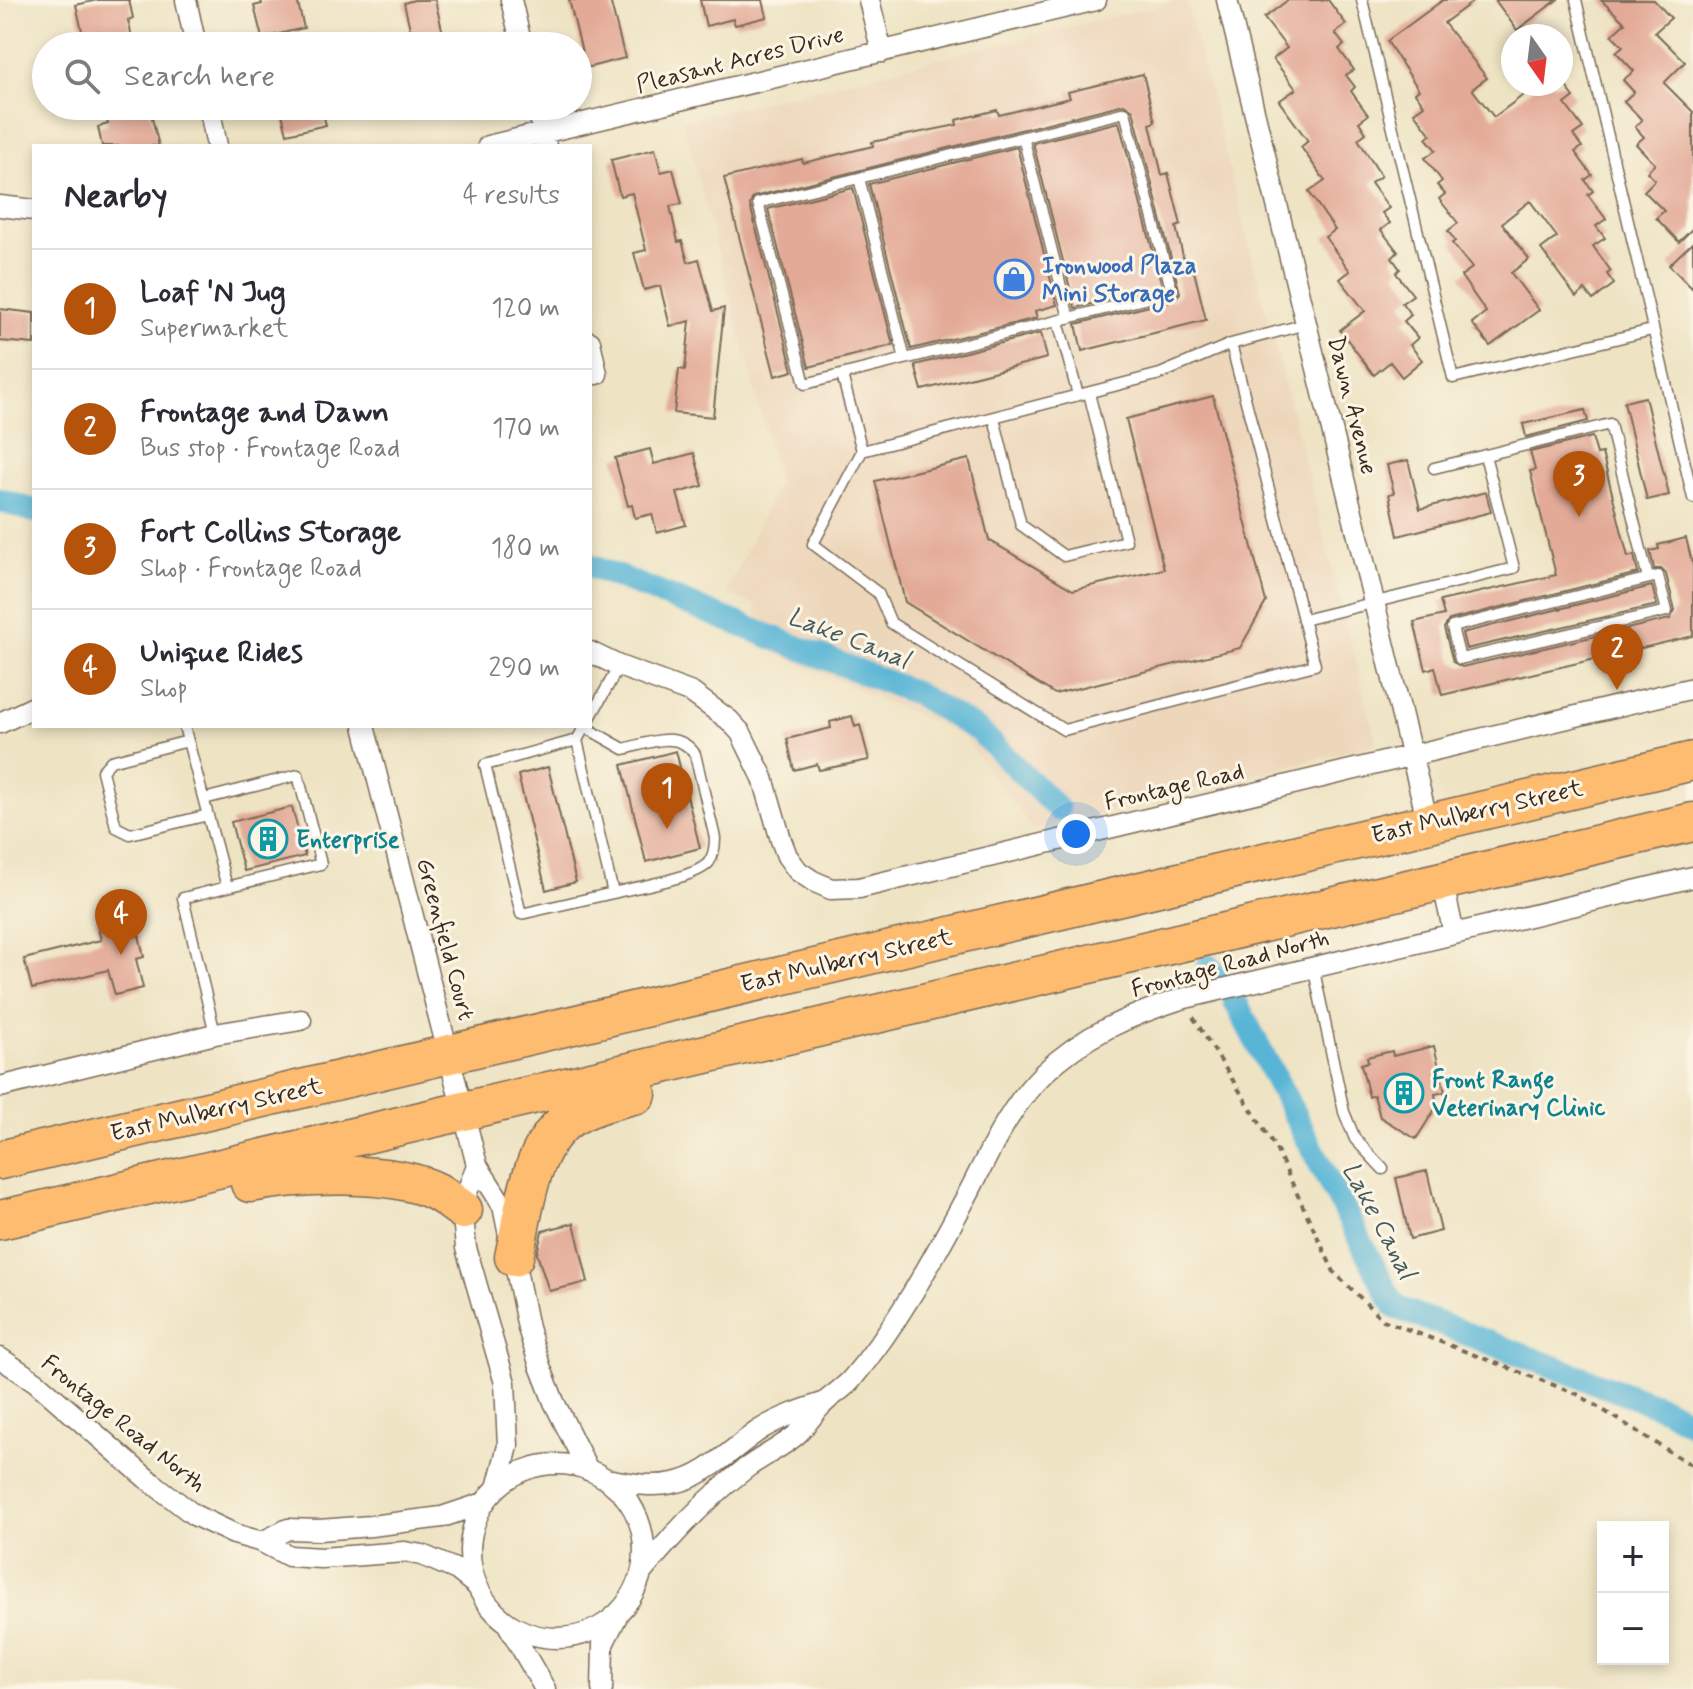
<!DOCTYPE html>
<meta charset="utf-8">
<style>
:root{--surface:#fff;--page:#f2f2f3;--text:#2b2b33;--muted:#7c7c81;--line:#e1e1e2;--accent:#b45309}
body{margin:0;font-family:Mynerve,sans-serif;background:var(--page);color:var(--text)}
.controls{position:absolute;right:24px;bottom:24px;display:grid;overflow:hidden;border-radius:0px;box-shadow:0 4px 12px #0003}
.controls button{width:72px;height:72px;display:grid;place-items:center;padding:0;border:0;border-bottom:2px solid var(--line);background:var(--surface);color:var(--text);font:40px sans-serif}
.compass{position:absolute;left:1501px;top:24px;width:72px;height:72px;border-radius:50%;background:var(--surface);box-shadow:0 4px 12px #0003;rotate:166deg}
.you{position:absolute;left:1076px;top:834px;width:28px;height:28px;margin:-20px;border:6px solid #fff;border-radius:50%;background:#1a73e8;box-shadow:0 0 0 12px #1a73e833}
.badge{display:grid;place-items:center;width:52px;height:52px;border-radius:50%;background:var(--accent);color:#fff;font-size:26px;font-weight:700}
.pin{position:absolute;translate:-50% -66px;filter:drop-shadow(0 2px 4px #0008)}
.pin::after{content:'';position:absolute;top:42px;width:28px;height:24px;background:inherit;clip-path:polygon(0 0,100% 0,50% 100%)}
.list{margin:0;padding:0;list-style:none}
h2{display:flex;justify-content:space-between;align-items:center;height:104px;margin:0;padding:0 32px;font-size:34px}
h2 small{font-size:26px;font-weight:400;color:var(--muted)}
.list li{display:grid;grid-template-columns:52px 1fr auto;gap:24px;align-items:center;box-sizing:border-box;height:120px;padding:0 32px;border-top:2px solid var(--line)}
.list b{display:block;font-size:30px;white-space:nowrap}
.list p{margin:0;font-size:26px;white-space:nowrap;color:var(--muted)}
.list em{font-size:26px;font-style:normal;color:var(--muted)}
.icon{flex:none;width:44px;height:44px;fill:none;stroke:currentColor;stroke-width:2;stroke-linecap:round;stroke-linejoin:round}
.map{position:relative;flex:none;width:1693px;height:1689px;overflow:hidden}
.search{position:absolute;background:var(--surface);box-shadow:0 4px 12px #0003;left:32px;top:32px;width:560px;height:88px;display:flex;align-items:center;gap:20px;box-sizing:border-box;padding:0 28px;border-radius:44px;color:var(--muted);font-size:30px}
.panel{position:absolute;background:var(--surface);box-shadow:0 4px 12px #0003;left:32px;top:144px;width:560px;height:584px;border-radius:0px}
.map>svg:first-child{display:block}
</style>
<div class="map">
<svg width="1693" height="1689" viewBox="0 0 1693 1689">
<rect width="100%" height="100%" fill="#fcf5e5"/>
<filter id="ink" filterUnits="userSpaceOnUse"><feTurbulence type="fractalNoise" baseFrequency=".0125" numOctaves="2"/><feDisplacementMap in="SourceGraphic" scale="16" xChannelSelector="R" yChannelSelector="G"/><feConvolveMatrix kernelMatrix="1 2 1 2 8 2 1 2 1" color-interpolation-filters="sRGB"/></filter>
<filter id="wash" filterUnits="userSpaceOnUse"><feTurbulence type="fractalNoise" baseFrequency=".006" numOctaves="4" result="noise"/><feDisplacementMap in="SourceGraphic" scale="32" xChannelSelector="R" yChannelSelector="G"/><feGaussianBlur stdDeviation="1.8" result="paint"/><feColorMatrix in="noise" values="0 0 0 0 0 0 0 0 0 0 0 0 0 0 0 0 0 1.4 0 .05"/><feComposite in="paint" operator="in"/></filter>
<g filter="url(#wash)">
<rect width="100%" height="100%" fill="#eee3c3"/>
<path fill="#edd7bb" d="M1181 0H1186L1377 744 1033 830 962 735 766 649 755 605 726 593 779 482 683 121Z"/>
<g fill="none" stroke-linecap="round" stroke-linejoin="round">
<path stroke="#58b5d6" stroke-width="24" d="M0 500 34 511
M590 566 915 693 979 731 1058 809
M1208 966 1219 978
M1235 1001 1395 1307 1666 1409 1693 1424"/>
</g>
<g id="blocks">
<path fill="#e3aa97" d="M97 0H129L133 18 128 20 134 46H101L97 32 83 35 76 5Z
M261 0H297L304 28 262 38 254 6 262 4Z
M414 0H435L446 46H414L404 3Z
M569 0H610L625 58 586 68Z
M700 0H763L767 17 735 25 733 19 706 26Z
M1288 0H1328L1346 24 1335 33 1344 45 1339 49 1354 70 1346 75 1355 87 1351 91 1368 115 1359 122 1366 133 1358 139 1381 176 1371 183 1389 208 1382 213 1390 223 1381 230 1398 252 1392 258 1400 269 1396 273 1413 295 1402 303 1411 315 1404 321 1418 338 1410 345 1422 360 1402 377 1390 362 1374 375 1340 330 1365 311 1340 279 1350 271 1325 237 1335 230 1309 192 1325 181 1301 147 1308 141 1279 101 1296 89 1273 59 1287 48 1264 18Z
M1443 0H1475L1444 23 1487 78 1472 89 1494 117 1538 84H1564L1574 97 1565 104 1583 128 1573 135 1582 147 1575 152 1592 175 1585 180 1593 191 1588 195 1606 219 1596 226 1605 238 1593 246 1611 271 1607 274 1614 284 1593 300 1585 290 1576 297 1541 249 1557 237 1530 201 1502 223 1529 259 1511 273 1539 310 1490 346 1472 323 1486 312 1461 276 1472 268 1452 243 1455 241 1448 231 1458 223 1439 199 1445 194 1437 185 1442 181 1425 158 1436 150 1426 138 1431 135 1414 112 1424 105 1415 93 1419 90 1387 41Z
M1495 0H1557L1517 30Z
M1601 0H1654L1671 18 1655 32 1685 62 1664 83 1693 112V228L1679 242 1656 218 1664 211 1644 191 1655 180 1647 172 1655 164 1636 144 1644 137 1635 127 1642 120 1624 101 1634 92 1623 80 1634 71 1616 52 1623 46 1612 35 1625 23Z
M1143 74 1155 122 1150 124 1162 175 1168 173 1181 225 1176 227 1187 273 1194 271 1206 320 1082 351 1076 324 1174 300 1180 293 1133 110 1124 104 753 197 750 205 793 371 775 376 724 178 802 159 803 163 873 146 872 142 957 125 956 120 997 110 999 115 1070 98 1068 92Z
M116 106H149L159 146H102L98 127 108 124 106 115 118 112Z
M280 106H321L326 125 287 134Z
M1119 122 1162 286 1075 308 1033 143Z
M1017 147 1057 305 1035 311 1037 318 911 349 869 184Z
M655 149 661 172 673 169 682 204 670 206 678 242 682 241 688 262 699 259 713 311 724 308 713 417 674 413 679 369 685 370 690 321 670 326 660 286 644 290 634 253 646 250 632 193 620 196 611 160Z
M853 188 893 345 809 367 768 209Z
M1693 242V289L1669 265Z
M0 309 34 313V344L0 341Z
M1041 333 1047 358 922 390 915 365Z
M1213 396 1266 602 1240 648 1055 694 905 602 875 481 969 459 989 540 1073 590 1164 569 1126 419Z
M1645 397 1669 495 1647 500 1624 402Z
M1585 410 1588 421 1526 437 1523 424Z
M1592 437 1597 454 1602 453 1628 557 1634 555 1638 573 1449 620 1444 628 1453 662 1462 667 1670 619 1675 610 1666 574 1661 569H1654L1650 551 1659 549 1658 545 1686 538 1693 566V636L1442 695 1435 667 1426 670 1414 622 1444 615 1440 601 1556 575 1530 471 1535 470 1530 452Z
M650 449 654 464 694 453 703 486 677 493 686 525 657 533 652 514 635 518 632 505 628 506 615 458Z
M1408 460 1420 509 1486 492 1491 512 1398 536 1389 494 1394 493 1387 465Z
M1652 586 1657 605 1466 649 1462 633Z
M852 716 855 727 860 725 869 760 819 770 817 764 794 770 787 739 831 728 830 722Z
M676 751 700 848 646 862 622 765Z
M548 767 576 882 546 890 518 775Z
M292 807 305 856 244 871 231 822Z
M125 913 131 937 139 935 144 957 136 959 143 988 115 995 108 970 32 989 24 959 101 940 96 920Z
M1434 1046 1445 1092 1435 1094 1437 1106 1416 1139 1380 1117 1374 1095 1369 1097 1361 1064 1368 1062 1367 1057 1392 1051 1393 1056Z
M1427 1171 1441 1231 1410 1239 1396 1178Z
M574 1223 588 1282 549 1291 537 1254 542 1231Z"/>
</g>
</g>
<g filter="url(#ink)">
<use href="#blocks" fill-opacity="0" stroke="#7a6b58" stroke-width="2"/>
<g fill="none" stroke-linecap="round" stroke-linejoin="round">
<defs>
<path id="lane" d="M1362 0 1453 378 1652 330
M1576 0 1693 498
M1125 112 1172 292 805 384 758 203Z
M1023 137 1069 318
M859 178 905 359
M1058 321 1078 395
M1231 344 1315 665 1064 730 891 623 878 593 813 544 862 451 1160 374 1231 344 1306 324
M842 375 862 451
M994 418 1021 525 1064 556 1126 541 1089 393
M1434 468 1610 424 1648 578
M1658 576 1667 611 1460 659 1452 627Z
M1303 620 1514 568 1485 455
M590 718 619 666
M184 726 227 887 183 898 215 1034
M585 727 624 749C648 743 678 729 695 754L715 838C715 847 714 855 709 862 697 878 634 887 613 893
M577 740 485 765 521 914 613 893 577 740 585 726
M188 741 111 761 102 771 116 827 130 834 208 815
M204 799 298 775 321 864 227 887
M1313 966 1344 1112 1355 1139 1383 1169"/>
<path id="street" d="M186 0 196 46
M511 0 522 46
M869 0 882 52
M1227 0 1428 823
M209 106 217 146
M537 106 546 146
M488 146 1096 0
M0 206 34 210
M590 342 597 374
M590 652 619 666 692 693 729 720 741 733 763 778 781 840 787 856 798 871 813 881 831 889 859 888 1693 688
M0 723 34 707
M364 726 477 1165 503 1206 528 1328 540 1366 554 1402 588 1470
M1442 880 1454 934
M0 1087 215 1034 301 1020
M477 1165 462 1206 466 1248 505 1383 508 1446 497 1488
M0 1358 36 1382 146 1478 194 1515 234 1534 262 1542 289 1556 321 1558 405 1552 422 1555 457 1570 477 1586
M470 1551a87 87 0 1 1 174 0a87 87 0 1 1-174 0Z
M606 1479C628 1483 651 1488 673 1483 707 1477 733 1447 761 1429 781 1417 802 1410 823 1403
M262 1542 288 1529 319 1530 371 1526 442 1517 484 1503
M642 1572C673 1534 706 1499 745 1469 761 1457 780 1448 795 1436 806 1427 813 1413 823 1404 832 1395 843 1389 851 1380 900 1322 934 1257 970 1190 991 1149 1010 1106 1044 1073 1083 1035 1131 1015 1181 999L1693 877
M507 1623 545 1689
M602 1689 603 1644 617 1616"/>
<path id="highway" d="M0 1160 1693 761
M250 1183C298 1174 393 1169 437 1192 446 1197 454 1204 463 1210
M0 1220 1693 822
M514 1257C524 1213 528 1150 567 1120 587 1106 614 1100 637 1094"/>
</defs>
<use href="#lane" stroke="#7a6b58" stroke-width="13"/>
<use href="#street" stroke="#7a6b58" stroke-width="23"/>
<use href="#highway" stroke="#7a6b58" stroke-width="41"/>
<path stroke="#7a6b58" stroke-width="4" stroke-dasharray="6 6" stroke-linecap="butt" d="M1193 1017 1275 1147 1334 1272 1383 1320 1577 1394 1693 1466"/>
<use href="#lane" stroke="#fff" stroke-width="10"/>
<use href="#street" stroke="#fff" stroke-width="20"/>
<use href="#highway" stroke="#febc70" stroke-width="38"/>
</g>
</g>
<defs>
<symbol id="shop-ring" viewBox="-11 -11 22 22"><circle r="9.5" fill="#fcf5e5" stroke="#3f7fe0" stroke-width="1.5"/><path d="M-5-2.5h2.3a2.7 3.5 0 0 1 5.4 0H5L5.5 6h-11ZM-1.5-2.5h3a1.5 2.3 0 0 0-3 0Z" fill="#3f7fe0"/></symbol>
<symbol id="building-ring" viewBox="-11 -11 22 22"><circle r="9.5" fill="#fcf5e5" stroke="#0f9aa8" stroke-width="1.5"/><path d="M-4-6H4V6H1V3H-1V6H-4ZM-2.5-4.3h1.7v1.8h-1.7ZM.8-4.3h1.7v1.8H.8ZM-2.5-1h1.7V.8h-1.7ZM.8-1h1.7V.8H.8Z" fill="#0f9aa8"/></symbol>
</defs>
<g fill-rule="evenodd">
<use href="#shop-ring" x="992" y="257" width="44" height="44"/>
<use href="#building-ring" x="246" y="817" width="44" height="44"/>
<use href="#building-ring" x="1382" y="1071" width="44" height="44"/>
</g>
<g text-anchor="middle" stroke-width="6" stroke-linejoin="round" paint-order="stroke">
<g font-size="24" fill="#3b2a1e" stroke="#fcf5e5">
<text transform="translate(740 59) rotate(-14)" y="8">Pleasant Acres Drive</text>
<text transform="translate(1353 405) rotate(76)" y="8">Dawn Avenue</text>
<text transform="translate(1174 786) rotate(-13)" y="8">Frontage Road</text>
<text transform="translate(1477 811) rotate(-13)" y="8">East Mulberry Street</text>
<text transform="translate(446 939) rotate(75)" y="8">Greenfield Court</text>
<text transform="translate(846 960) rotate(-13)" y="8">East Mulberry Street</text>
<text transform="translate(1230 963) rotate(-15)" y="8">Frontage Road North</text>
<text transform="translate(216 1109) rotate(-13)" y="8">East Mulberry Street</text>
<text transform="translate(124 1423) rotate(39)" y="8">Frontage Road North</text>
</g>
<g font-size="24" font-weight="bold" fill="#366cbe" stroke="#fcf5e5" text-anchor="start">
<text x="1042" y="273">Ironwood Plaza<tspan x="1042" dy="28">Mini Storage</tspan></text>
</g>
<g font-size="24" font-weight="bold" fill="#0d838f" stroke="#fcf5e5" text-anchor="start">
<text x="296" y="847">Enterprise</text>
<text x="1432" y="1087">Front Range<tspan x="1432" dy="28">Veterinary Clinic</tspan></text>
</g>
<g font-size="26" font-style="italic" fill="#455b5e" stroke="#fcf5e5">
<text transform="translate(849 637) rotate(21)" y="9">Lake Canal</text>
<text transform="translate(1380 1220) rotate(62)" y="9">Lake Canal</text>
</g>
</g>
</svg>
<div class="controls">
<button>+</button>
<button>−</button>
</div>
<svg class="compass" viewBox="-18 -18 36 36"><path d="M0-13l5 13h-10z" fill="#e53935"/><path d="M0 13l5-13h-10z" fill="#7c7c81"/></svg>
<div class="you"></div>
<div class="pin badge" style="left:667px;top:829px">1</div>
<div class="pin badge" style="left:1617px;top:690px">2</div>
<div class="pin badge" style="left:1579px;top:517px">3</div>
<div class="pin badge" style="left:121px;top:955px">4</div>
<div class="search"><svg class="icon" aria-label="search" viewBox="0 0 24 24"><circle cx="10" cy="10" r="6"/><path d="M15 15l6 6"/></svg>Search here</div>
<section class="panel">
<h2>Nearby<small>4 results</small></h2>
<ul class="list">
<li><span class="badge">1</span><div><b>Loaf 'N Jug</b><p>Supermarket</p></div><em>120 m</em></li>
<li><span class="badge">2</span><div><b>Frontage and Dawn</b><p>Bus stop · Frontage Road</p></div><em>170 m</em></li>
<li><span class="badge">3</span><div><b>Fort Collins Storage</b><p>Shop · Frontage Road</p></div><em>180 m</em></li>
<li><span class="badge">4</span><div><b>Unique Rides</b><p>Shop</p></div><em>290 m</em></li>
</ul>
</section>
</div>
